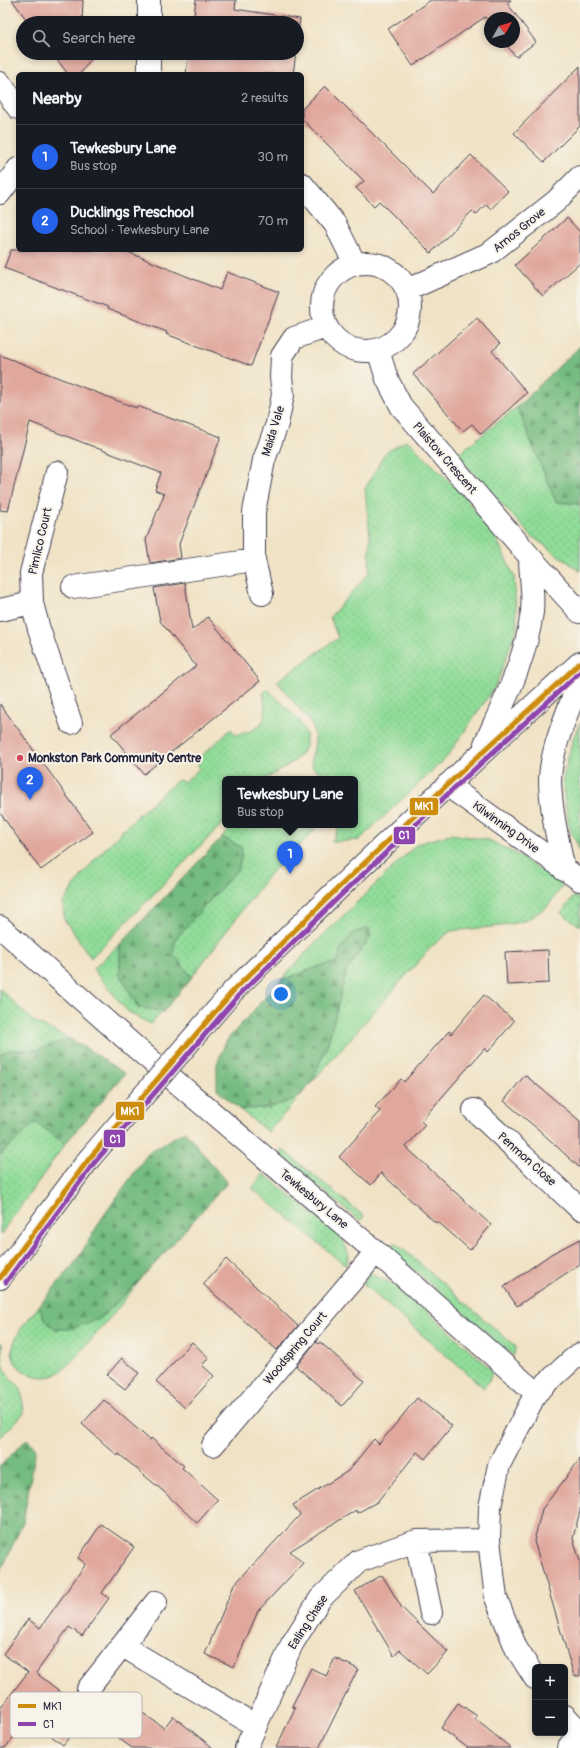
<!DOCTYPE html>
<meta charset="utf-8">
<style>
:root{--surface:#171b24;--page:#20242c;--text:#f1f3f6;--muted:#9ea1a6;--line:#363941;--accent:#2563eb}
body{margin:0;font-family:Pangolin,sans-serif;background:var(--page);color:var(--text)}
.controls{position:absolute;right:12px;bottom:12px;display:grid;overflow:hidden;border-radius:6px;box-shadow:0 2px 6px #0003}
.controls button{width:36px;height:36px;display:grid;place-items:center;padding:0;border:0;border-bottom:1px solid var(--line);background:var(--surface);color:var(--text);font:20px sans-serif}
.compass{position:absolute;left:484px;top:12px;width:36px;height:36px;border-radius:50%;background:var(--surface);box-shadow:0 2px 6px #0003;rotate:51deg}
.you{position:absolute;left:281px;top:994px;width:14px;height:14px;margin:-10px;border:3px solid #fff;border-radius:50%;background:#1a73e8;box-shadow:0 0 0 6px #1a73e833}
.badge{display:grid;place-items:center;width:26px;height:26px;border-radius:50%;background:var(--accent);color:#fff;font-size:13px;font-weight:700}
.pin{position:absolute;translate:-50% -33px;filter:drop-shadow(0 1px 2px #0008)}
.pin::after{content:'';position:absolute;top:21px;width:14px;height:12px;background:inherit;clip-path:polygon(0 0,100% 0,50% 100%)}
.popup{position:absolute;left:222px;top:776px;width:136px;height:52px;box-sizing:border-box;display:grid;place-content:center;border-radius:6px;background:var(--surface);filter:drop-shadow(0 1px 3px #0005);font-size:13px;white-space:nowrap;color:var(--muted)}
.popup b{font-size:15px;color:var(--text)}
.popup::after{content:'';position:absolute;left:50%;top:100%;margin-left:-8px;border:8px solid transparent;border-top-color:var(--surface)}
.list{margin:0;padding:0;list-style:none}
h2{display:flex;justify-content:space-between;align-items:center;height:52px;margin:0;padding:0 16px;font-size:17px}
h2 small{font-size:13px;font-weight:400;color:var(--muted)}
.list li{display:grid;grid-template-columns:26px 1fr auto;gap:12px;align-items:center;box-sizing:border-box;height:64px;padding:0 16px;border-top:1px solid var(--line)}
.list b{display:block;font-size:15px;white-space:nowrap}
.list p{margin:0;font-size:13px;white-space:nowrap;color:var(--muted)}
.list em{font-size:13px;font-style:normal;color:var(--muted)}
.icon{flex:none;width:22px;height:22px;fill:none;stroke:currentColor;stroke-width:2;stroke-linecap:round;stroke-linejoin:round}
.map{position:relative;flex:none;width:580px;height:1748px;overflow:hidden}
.search{position:absolute;background:var(--surface);box-shadow:0 2px 6px #0003;left:16px;top:16px;width:288px;height:44px;display:flex;align-items:center;gap:10px;box-sizing:border-box;padding:0 14px;border-radius:22px;color:var(--muted);font-size:15px}
.panel{position:absolute;background:var(--surface);box-shadow:0 2px 6px #0003;left:16px;top:72px;width:288px;height:180px;border-radius:6px}
.map>svg:first-child{display:block}
</style>
<div class="map">
<svg width="580" height="1748" viewBox="0 0 580 1748">
<defs>
<pattern id="green-dots" width="8" height="8" patternUnits="userSpaceOnUse"><rect width="8" height="8" fill="#90dc98"/><path d="M2 2h.1M6 6h.1" fill="none" stroke="#7cbc84" stroke-width="1.8" stroke-linecap="round"/></pattern>
<pattern id="forest-firs" width="22" height="20" patternUnits="userSpaceOnUse"><rect width="22" height="20" fill="#74bc80"/><path d="M5 1l3.5 6h-7zM16 11l3.5 6h-7z" fill="#5f986a"/></pattern>
</defs>
<rect width="100%" height="100%" fill="#f7f3e8"/>
<filter id="ink" filterUnits="userSpaceOnUse"><feTurbulence type="fractalNoise" baseFrequency=".025" numOctaves="2"/><feDisplacementMap in="SourceGraphic" scale="8" xChannelSelector="R" yChannelSelector="G"/><feConvolveMatrix kernelMatrix="1 2 1 2 8 2 1 2 1" color-interpolation-filters="sRGB"/></filter>
<filter id="wash" filterUnits="userSpaceOnUse"><feTurbulence type="fractalNoise" baseFrequency=".012" numOctaves="4" result="noise"/><feDisplacementMap in="SourceGraphic" scale="16" xChannelSelector="R" yChannelSelector="G"/><feGaussianBlur stdDeviation="0.9" result="paint"/><feColorMatrix in="noise" values="0 0 0 0 0 0 0 0 0 0 0 0 0 0 0 0 0 1.4 0 .05"/><feComposite in="paint" operator="in"/></filter>
<g filter="url(#wash)">
<rect width="100%" height="100%" fill="#f0e2c5"/>
<path fill="url(#green-dots)" stroke="#597f6a" d="M517 407 556 502 580 504V571L530 535 457 455Z
M407 440 463 495 496 538 514 576 517 628 496 685 447 757 359 840 332 842 340 825H355V779H329L327 776 313 768 311 759 314 749 315 738 312 725 277 681 338 638 330 617 369 573 370 536 365 489 385 453Z
M268 689 299 720 306 734V747L295 761 266 779H225V821L91 958 64 919 63 903 82 875 98 856 139 814 178 780 184 782 199 769 197 760 231 729 236 735C265 729 268 720 263 693Z
M580 723V851L569 826 562 783 573 738Z
M234 825H316L313 832 268 876 192 977 172 953 176 938 238 869 241 847 222 837Z
M451 834 489 840 518 855 563 885 548 906 527 920 501 926 451 931 433 945 268 1132 239 1109 269 1108 299 1097 313 1079 328 1043 347 970 371 936 369 929 353 933 340 950 339 958 335 963 320 966 280 981 309 949 417 844Z
M574 896 580 900V926L561 913Z
M120 944V974L138 1008 164 1011 150 1024 127 1011 93 969Z
M0 989 33 1021 70 1039 36 1050H8L0 1055Z
M36 1122 65 1144 0 1235V1155Z
M283 1150 364 1216 360 1221 279 1155Z
M264 1174 343 1239 349 1256 346 1266 252 1188Z
M395 1242 516 1347 513 1356 389 1248Z
M369 1273 402 1288 492 1370 490 1379 484 1388 363 1284Z
M142 1278C127 1296 71 1369 55 1375 36 1382 8 1369 13 1347 16 1331 30 1318 39 1306L44 1319H99Z
M2 1343C2 1366 3 1373 21 1388L24 1413 0 1438V1344Z"/>
<path fill="url(#forest-firs)" stroke="#4b6f5e" d="M580 346V504L556 502 517 407Z
M222 837 241 847 242 855 238 869 176 938 173 953 192 977 164 1011 138 1008 120 974V944Z
M369 928 371 936 347 970 328 1043 313 1079 299 1097 269 1108 239 1109 217 1090V1064L226 1041 280 981 320 966 335 963 339 958 340 950 353 933Z
M70 1039 96 1054 125 1074 65 1144 36 1122 0 1155V1055L8 1050H36Z
M185 1131 227 1183 142 1278 99 1319 70 1329H54L44 1319 39 1306 77 1260 102 1218 149 1152Z
M27 1439 36 1448 23 1522 0 1574V1466Z"/>
<g id="blocks">
<path fill="#e0a79d" d="M12 0H83L82 23H29Z
M196 0H236L235 9 300 19 297 42V23H193Z
M431 0H511L507 3 536 42 516 57 504 42H514V18H490V23L485 17 413 66 388 29Z
M52 53H95L80 74H68Z
M189 53H296L293 74H186Z
M580 66V126L544 162 514 133Z
M325 86 433 194 471 155 508 191 491 209 486 204 476 215 472 211 431 253 379 201 374 206 356 188 364 181 302 119V109Z
M567 218 580 232V263L543 296 515 265Z
M11 250H123L220 290 227 272 279 292 251 366 166 334 167 332 107 309 108 307 4 268Z
M477 318 500 344 492 351 527 393 481 434 472 424 463 431 413 374Z
M0 355 136 408 137 406 221 437 179 544 181 558 150 563 146 540 164 494 155 490 161 473 30 422 8 511 0 510Z
M185 583 192 630 208 617 260 681 144 774 111 734 196 666 160 621 154 588Z
M0 704 93 832 41 870 0 813Z
M548 950 549 983 507 985 505 952Z
M484 995 514 1021 488 1052 485 1048 421 1121 425 1125 406 1147 491 1225 470 1250 437 1221 436 1223 381 1173 371 1185 339 1157 380 1111 375 1107 401 1079 404 1082 449 1031 451 1034Z
M525 1075 580 1121V1168L539 1130 504 1101Z
M580 1239V1264L517 1306 504 1287 551 1254Z
M226 1259 298 1326 277 1350 203 1284Z
M192 1342 209 1358 202 1365 214 1376 185 1408 156 1382Z
M316 1342 318 1344 320 1342 364 1381 342 1406 296 1366Z
M122 1358 139 1373 125 1389 107 1375Z
M417 1398 452 1426 425 1459 417 1452 377 1502 357 1513 356 1510 290 1551 303 1563 258 1611 234 1667 205 1654 234 1585 300 1515 293 1505 348 1471 374 1439 379 1444Z
M104 1400 150 1440 151 1438 184 1466 182 1468 218 1500 197 1523 163 1491 119 1454 118 1456 82 1424Z
M580 1459V1511L573 1538 580 1561V1676H574L534 1541 542 1509Z
M101 1524 134 1547 102 1593 109 1598 82 1636 69 1627 36 1673 88 1713 63 1745 28 1718 5 1748H0V1709L28 1672 3 1654 28 1619 40 1628 86 1564 78 1558Z
M382 1575 402 1608 448 1652 427 1674 400 1650 394 1656 355 1591Z
M335 1658 358 1669 319 1748H276L295 1708 292 1706 311 1668 326 1676Z
M117 1695 164 1728 173 1716 213 1748H132L97 1723Z
M458 1703 477 1716 475 1719 511 1748H468L441 1728Z"/>
</g>
</g>
<g filter="url(#ink)">
<use href="#blocks" fill-opacity="0" stroke="#413f50" stroke-width="1"/>
<g fill="none" stroke-linecap="round" stroke-linejoin="round">
<defs>
<path id="minor" d="M149 23V0
M149 74V53
M0 83 18 108
M302 184 335 224 355 264
M0 193 18 169
M322 307a44 44 0 1 1 88 0a44 44 0 1 1-88 0Z
M407 290 490 253 555 202 580 177
M378 350 387 379 401 406 530 557 580 612
M73 587 254 560
M262 594 254 560V512L264 460 277 424 283 395 281 377 282 356 294 338 326 327
M32 603 39 629 71 723
M0 610 32 603 31 573 57 472
M485 744C504 702 526 659 532 612 534 595 530 575 530 557
M447 785 580 880
M564 870C558 841 551 811 550 782 550 749 569 710 580 679
M0 927 134 1046 376 1252 536 1393
M234 990C347 879 462 770 580 663
M474 1110 580 1209
M0 1278 89 1159
M213 1445 376 1252
M416 1541 431 1613
M123 1646 256 1726
M535 1678 516 1648 496 1598 489 1540 490 1507 499 1465 536 1393 572 1360 580 1354
M88 1689 156 1602
M565 1716 580 1732
M246 1748 292 1644 320 1599 359 1561 416 1541 489 1540
M568 1748 580 1732"/>
</defs>
<use href="#minor" stroke="#413f50" stroke-width="24"/>
<use href="#minor" stroke="#fff" stroke-width="22"/>
<defs>
<path id="minor-bridge" d="M89 1159 234 990"/>
</defs>
<use href="#minor-bridge" stroke="#413f50" stroke-width="24" stroke-linecap="butt"/>
<use href="#minor-bridge" stroke="#fff" stroke-width="22"/>
<defs>
<path id="bus-1" d="M0 1278 89 1159 234 990 335 891 447 785 580 663"/>
<path id="bus-2" d="M6 1282 94 1163 239 995 340 896 452 790 580 672"/>
</defs>
<use href="#bus-1" stroke="#f7f3e8" stroke-width="8"/>
<use href="#bus-2" stroke="#f7f3e8" stroke-width="8"/>
<use href="#bus-1" stroke="#cc8c0c" stroke-width="5"/>
<use href="#bus-2" stroke="#8e44ad" stroke-width="5"/>
</g>
</g>
<circle fill="#d1495b" stroke="#f7f3e8" stroke-width="1.5" cx="20" cy="758" r="4"/>
<g text-anchor="middle" stroke-width="4" stroke-linejoin="round" paint-order="stroke">
<g font-size="12" fill="#22223b" stroke="#f7f3e8">
<text transform="translate(519 230) rotate(-39)" y="4">Arnos Grove</text>
<text transform="translate(273 431) rotate(-73)" y="4">Maida Vale</text>
<text transform="translate(445 458) rotate(49)" y="4">Plaistow Crescent</text>
<text transform="translate(40 541) rotate(-77)" y="4">Pimlico Court</text>
<text transform="translate(506 827) rotate(36)" y="4">Kilwinning Drive</text>
<text transform="translate(527 1159) rotate(42)" y="4">Penmon Close</text>
<text transform="translate(314 1199) rotate(40)" y="4">Tewkesbury Lane</text>
<text transform="translate(295 1348) rotate(-50)" y="4">Woodspring Court</text>
<text transform="translate(308 1622) rotate(-57)" y="4">Ealing Chase</text>
</g>
<g font-size="12" font-weight="bold" fill="#22223b" stroke="#f7f3e8" text-anchor="start">
<text x="28" y="762">Monkston Park Community Centre</text>
</g>
</g>
<rect x="10" y="1692" width="132" height="46" rx="6" fill="#f7f3e8" stroke="#b7b4b4" stroke-width="1"/>
<rect x="18" y="1704" width="18" height="4" fill="#cc8c0c"/>
<rect x="18" y="1722" width="18" height="4" fill="#8e44ad"/>
<g font-size="11" fill="#22223b">
<text x="43" y="1710">MK1</text>
<text x="43" y="1728">C1</text>
</g>
<g stroke="#f7f3e8" stroke-width="1.5">
<rect x="409" y="797" width="30" height="19" rx="4" fill="#cc8c0c"/>
<rect x="393" y="826" width="23" height="19" rx="4" fill="#8e44ad"/>
<rect x="115" y="1101" width="30" height="20" rx="4" fill="#cc8c0c"/>
<rect x="103" y="1129" width="23" height="19" rx="4" fill="#8e44ad"/>
</g>
<g font-size="11" text-anchor="middle" font-weight="bold" fill="#fff">
<text x="424" y="810">MK1</text>
<text x="404" y="839">C1</text>
<text x="130" y="1115">MK1</text>
<text x="115" y="1143">C1</text>
</g>
</svg>
<div class="controls">
<button>+</button>
<button>−</button>
</div>
<svg class="compass" viewBox="-18 -18 36 36"><path d="M0-13l5 13h-10z" fill="#e53935"/><path d="M0 13l5-13h-10z" fill="#9ea1a6"/></svg>
<div class="you"></div>
<div class="pin badge" style="left:290px;top:874px">1</div>
<div class="popup"><b>Tewkesbury Lane</b>Bus stop</div>
<div class="pin badge" style="left:30px;top:800px">2</div>
<div class="search"><svg class="icon" aria-label="search" viewBox="0 0 24 24"><circle cx="10" cy="10" r="6"/><path d="M15 15l6 6"/></svg>Search here</div>
<section class="panel">
<h2>Nearby<small>2 results</small></h2>
<ul class="list">
<li><span class="badge">1</span><div><b>Tewkesbury Lane</b><p>Bus stop</p></div><em>30 m</em></li>
<li><span class="badge">2</span><div><b>Ducklings Preschool</b><p>School · Tewkesbury Lane</p></div><em>70 m</em></li>
</ul>
</section>
</div>
